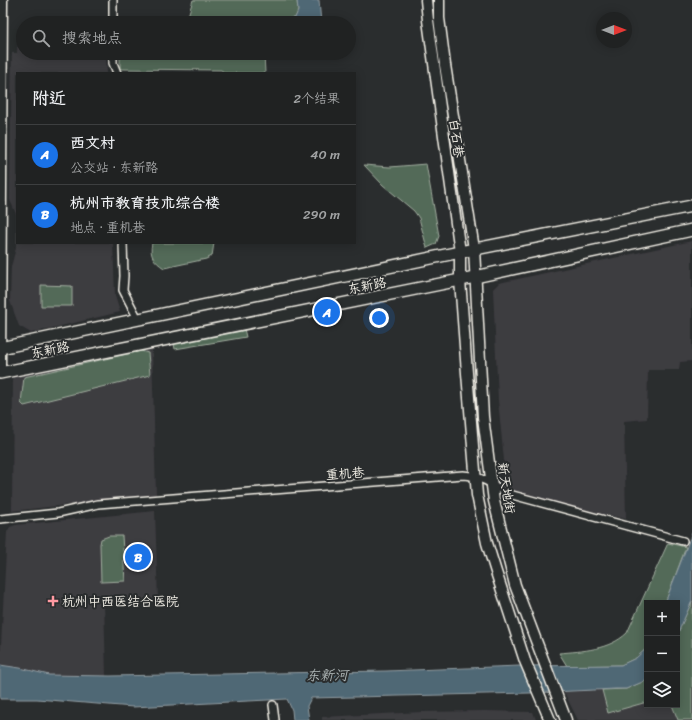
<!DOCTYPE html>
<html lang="zh">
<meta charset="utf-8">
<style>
:root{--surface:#202222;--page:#282a2a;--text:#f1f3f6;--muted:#a2a4a5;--line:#3d3f40;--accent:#1a73e8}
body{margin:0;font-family:Sriracha,"LXGW WenKai TC",sans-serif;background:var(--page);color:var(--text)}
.controls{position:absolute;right:12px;bottom:12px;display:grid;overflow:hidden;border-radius:0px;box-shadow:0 2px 10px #0003}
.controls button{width:36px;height:36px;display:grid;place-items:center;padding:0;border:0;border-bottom:1px solid var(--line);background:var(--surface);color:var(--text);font:20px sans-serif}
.compass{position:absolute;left:596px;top:12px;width:36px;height:36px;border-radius:50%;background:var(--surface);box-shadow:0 2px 10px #0003;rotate:90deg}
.you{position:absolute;left:379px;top:318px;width:14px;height:14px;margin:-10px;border:3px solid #fff;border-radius:50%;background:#1a73e8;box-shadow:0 0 0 6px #1a73e833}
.badge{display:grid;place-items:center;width:26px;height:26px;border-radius:50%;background:var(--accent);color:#fff;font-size:13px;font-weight:700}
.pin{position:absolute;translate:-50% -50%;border:2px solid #fff;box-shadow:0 1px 4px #0006}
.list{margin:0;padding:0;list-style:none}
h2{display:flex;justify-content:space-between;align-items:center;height:52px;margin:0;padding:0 16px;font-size:17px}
h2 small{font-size:13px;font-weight:400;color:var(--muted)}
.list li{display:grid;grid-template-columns:26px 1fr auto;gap:12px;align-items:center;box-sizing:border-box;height:60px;padding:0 16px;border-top:1px solid var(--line)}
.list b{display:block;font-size:15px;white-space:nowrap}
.list p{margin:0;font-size:13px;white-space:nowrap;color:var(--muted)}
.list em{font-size:13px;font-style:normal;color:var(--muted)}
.icon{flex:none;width:22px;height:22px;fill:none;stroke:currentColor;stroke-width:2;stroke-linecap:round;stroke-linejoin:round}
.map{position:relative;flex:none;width:692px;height:720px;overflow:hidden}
.search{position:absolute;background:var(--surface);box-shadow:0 2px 10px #0003;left:16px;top:16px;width:340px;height:44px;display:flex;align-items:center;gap:10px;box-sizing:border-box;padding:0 14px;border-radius:22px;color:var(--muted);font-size:15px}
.panel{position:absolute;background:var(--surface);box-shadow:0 2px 10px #0003;left:16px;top:72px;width:340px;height:172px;border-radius:0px}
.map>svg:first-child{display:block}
</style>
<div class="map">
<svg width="692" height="720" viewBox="0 0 692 720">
<rect width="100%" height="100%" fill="#2a2d2e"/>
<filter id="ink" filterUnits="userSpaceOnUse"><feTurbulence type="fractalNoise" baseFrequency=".025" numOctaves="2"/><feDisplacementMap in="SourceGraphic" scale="8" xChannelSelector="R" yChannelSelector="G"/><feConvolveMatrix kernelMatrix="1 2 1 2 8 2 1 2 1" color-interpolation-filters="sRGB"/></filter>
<g filter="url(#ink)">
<path fill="#3e3c41" d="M12 46 23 47V53H106L107 73H17V243H113L115 296 120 312 31 333 19 326 10 301 11 267 16 248V214L10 200Z
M692 241V361L680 362 679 370H648L647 419 624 421 626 519 510 493 507 490 498 400 493 289 499 283Z
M152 350 156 495 12 511 13 377Z
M155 511 158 602 104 603 106 676 49 675 20 668 0 665 7 532 10 527 16 525Z
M602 690 608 713 647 702V705H672L678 720H578L564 692Z
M485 711 533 712 536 720H322V717L422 712Z"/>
<path fill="#526b59" stroke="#a3aea0" d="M193 0H297L298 11 295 18 233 23H192L188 16Z
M120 53H264L265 73H226L221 70 120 69Z
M426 164 439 236 436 244 427 248 419 218 414 211 383 185 364 165 390 167Z
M152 243H214L212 256 206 259 164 268C154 261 149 256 152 243Z
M41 285 72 286V306H41Z
M244 329 246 337 175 349 174 344Z
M141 351 148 353 150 375 24 406 21 403 24 377Z
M109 536H122L125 581 101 582 100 544 101 539Z
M668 543 686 547 665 603H647V648L636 658 621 665 567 666 559 653C583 651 609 650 627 633Z
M692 601V720H678L672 705H677V635Z
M647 680V702L608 713 602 690 626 689Z"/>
<path fill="#506775" stroke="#929ea3" d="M297 0H319L321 23H233L295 18 298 11Z
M692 533V601L677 635V603H665Z
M647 648V680L626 689H616L530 693 311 698 307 706 309 720H293L292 710 287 699 133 707 37 699H0V665L20 668 49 675 110 676 386 671 520 666 621 665 636 658Z"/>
<path fill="#2a2d2e" d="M0 29H18L17 53H0Z"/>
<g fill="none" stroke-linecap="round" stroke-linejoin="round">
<defs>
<path id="minor" d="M113 0V23
M113 53V63L117 73
M123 243 124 276 123 290 138 319
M0 519 58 513 98 504 463 475C480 476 492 483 505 493L683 541
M273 705 275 720"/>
<path id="secondary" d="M426 0 428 20 460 252V280L467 373 477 495 487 543 496 572 525 661 550 720
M439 0V18L445 65 474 249 483 417 494 501 515 585 566 720
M0 372 2 0"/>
<path id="primary" d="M0 348 460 252 692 206
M0 373 475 277 692 230"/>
</defs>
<use href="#minor" stroke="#f4f1e8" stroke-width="10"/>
<use href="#secondary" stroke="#f4f1e8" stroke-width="13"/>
<use href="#primary" stroke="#f4f1e8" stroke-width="14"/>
<use href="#minor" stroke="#2a2d2e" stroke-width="7"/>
<use href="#secondary" stroke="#2a2d2e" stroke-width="10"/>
<use href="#primary" stroke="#2a2d2e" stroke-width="11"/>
</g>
</g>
<path fill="#ff9aa2" stroke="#2a2d2e" stroke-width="1.5" d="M51 595h4v4h4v4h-4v4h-4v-4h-4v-4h4z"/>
<g text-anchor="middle" stroke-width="4" stroke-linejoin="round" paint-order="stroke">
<g font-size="13" fill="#f4f1e8" stroke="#2a2d2e">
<text transform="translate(457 138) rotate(82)" y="5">白石巷</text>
<text transform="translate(367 285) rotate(-11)" y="5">东新路</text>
<text transform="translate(50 349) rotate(-11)" y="5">东新路</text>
<text transform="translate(345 473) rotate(-4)" y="5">重机巷</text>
<text transform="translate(507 488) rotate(81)" y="5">新天地街</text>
</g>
<g font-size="13" fill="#f4f1e8" stroke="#2a2d2e" text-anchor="start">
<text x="62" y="606">杭州中西医结合医院</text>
</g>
<g font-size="14" font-style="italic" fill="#b2baba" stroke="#2a2d2e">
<text transform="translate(327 675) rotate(-1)" y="5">东新河</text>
</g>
</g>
</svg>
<div class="controls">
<button>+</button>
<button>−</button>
<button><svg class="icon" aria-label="layers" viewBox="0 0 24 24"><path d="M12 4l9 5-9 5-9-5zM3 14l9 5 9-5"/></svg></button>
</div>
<svg class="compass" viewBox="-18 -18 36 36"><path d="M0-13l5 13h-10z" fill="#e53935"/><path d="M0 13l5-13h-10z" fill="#a2a4a5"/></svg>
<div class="you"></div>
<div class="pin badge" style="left:327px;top:312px">A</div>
<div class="pin badge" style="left:138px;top:557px">B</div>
<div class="search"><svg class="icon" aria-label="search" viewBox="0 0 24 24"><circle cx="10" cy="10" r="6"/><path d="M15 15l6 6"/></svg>搜索地点</div>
<section class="panel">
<h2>附近<small>2个结果</small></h2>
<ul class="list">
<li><span class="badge">A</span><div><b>西文村</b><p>公交站 · 东新路</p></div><em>40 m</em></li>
<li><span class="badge">B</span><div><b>杭州市教育技术综合楼</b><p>地点 · 重机巷</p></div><em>290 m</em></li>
</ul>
</section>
</div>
